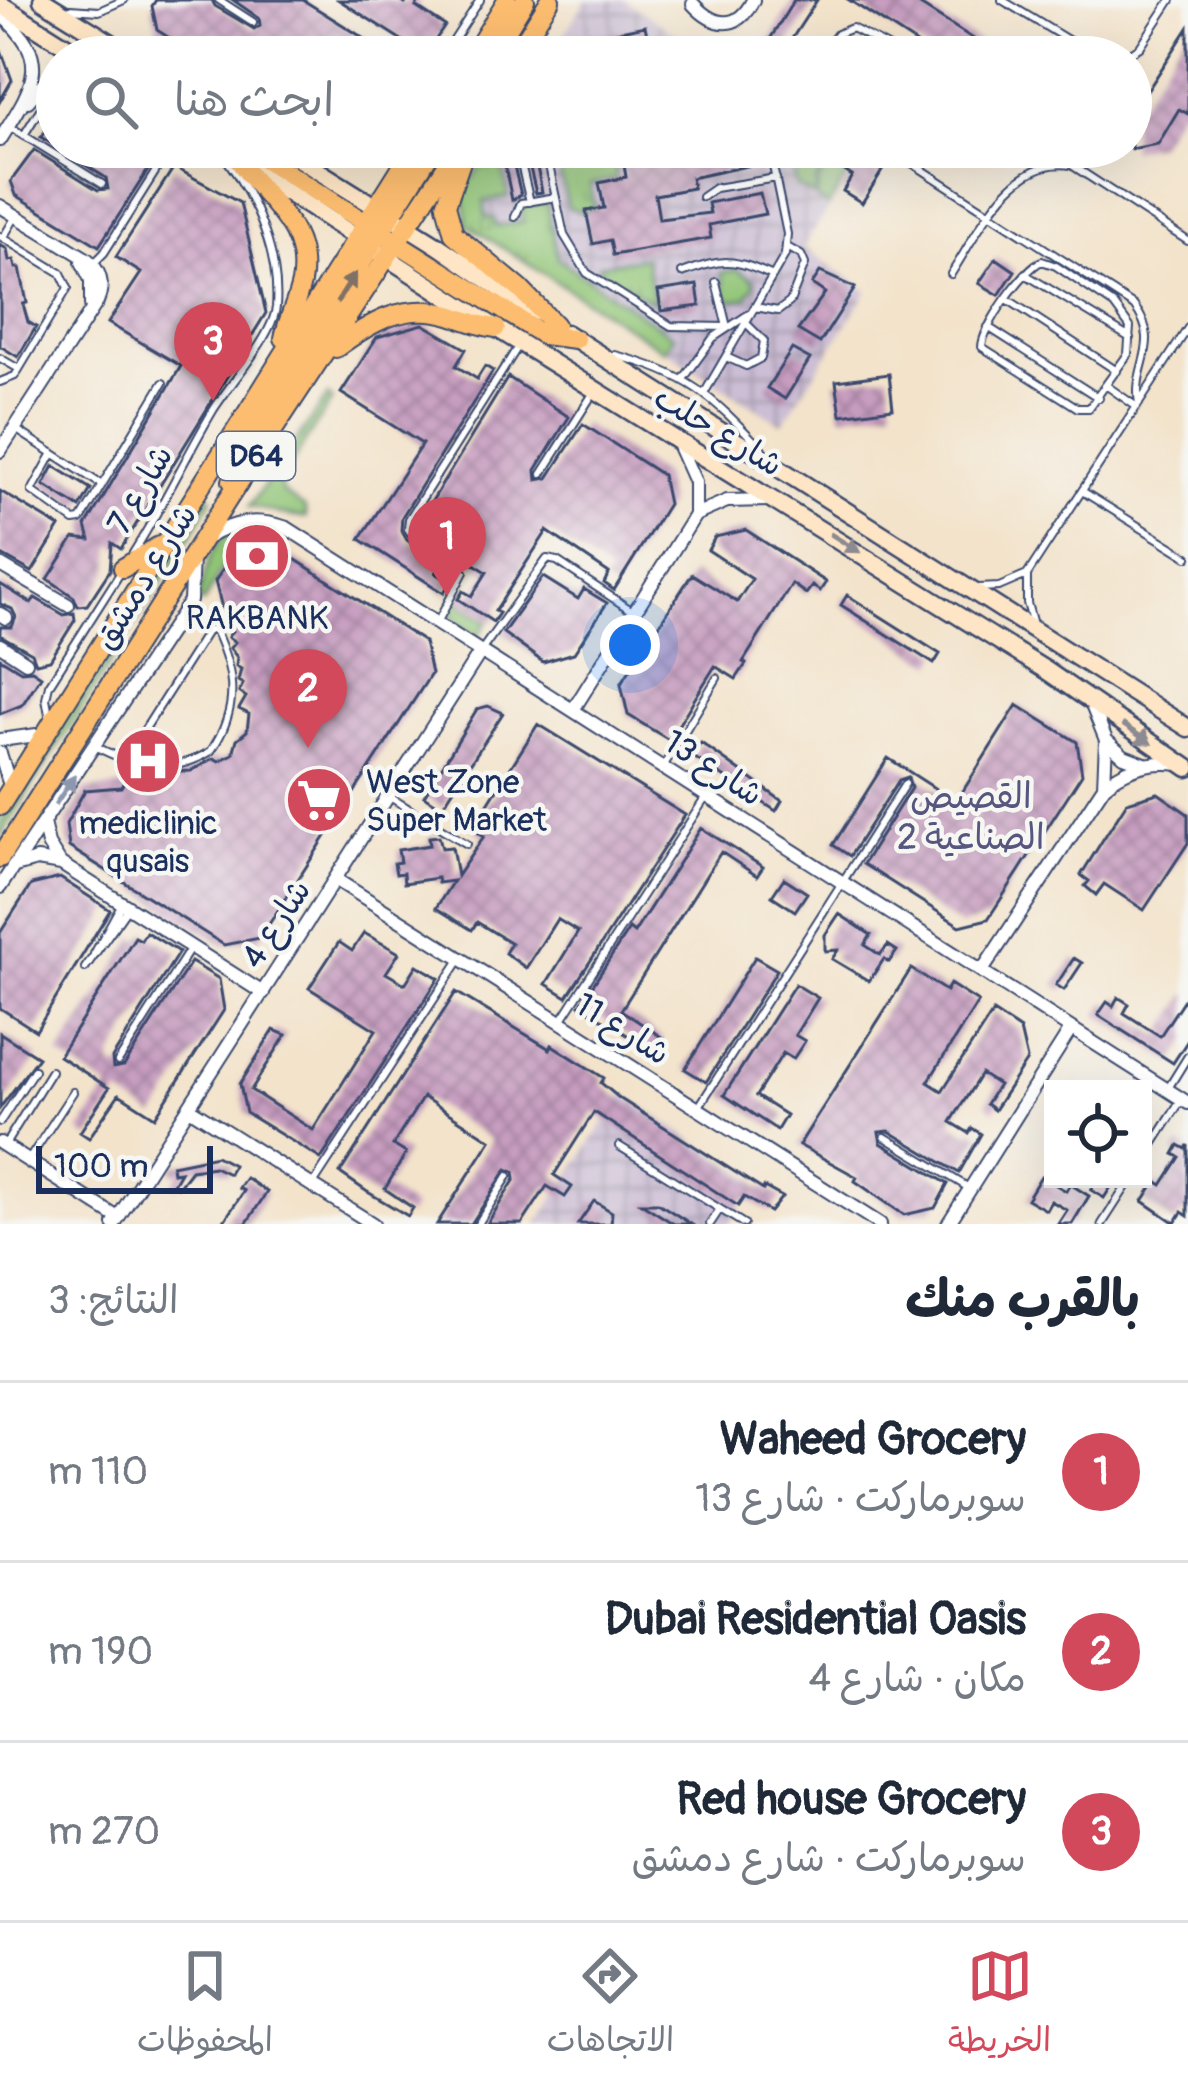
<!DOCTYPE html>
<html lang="ar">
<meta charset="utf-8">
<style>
:root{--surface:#fff;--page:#f2f2f3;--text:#1f2937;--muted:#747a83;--line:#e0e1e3;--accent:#d1495b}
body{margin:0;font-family:Pangolin,"Playpen Sans Arabic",sans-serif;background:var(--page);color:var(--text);direction:rtl}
.controls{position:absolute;right:36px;bottom:36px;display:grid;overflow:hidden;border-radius:0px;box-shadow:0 12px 48px #0002}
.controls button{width:108px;height:108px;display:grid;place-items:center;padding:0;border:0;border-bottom:3px solid var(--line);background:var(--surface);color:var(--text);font:60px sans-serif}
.scale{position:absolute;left:36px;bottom:30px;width:177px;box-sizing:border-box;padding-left:12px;border:6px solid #1b2f5e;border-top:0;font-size:33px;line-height:42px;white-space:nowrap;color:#1b2f5e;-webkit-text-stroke:9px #f6f6f2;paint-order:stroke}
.you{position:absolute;left:630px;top:645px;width:42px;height:42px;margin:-30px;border:9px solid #fff;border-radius:50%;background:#1a73e8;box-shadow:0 0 0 18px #1a73e833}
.badge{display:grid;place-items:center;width:78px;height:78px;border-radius:50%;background:var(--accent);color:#fff;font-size:39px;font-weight:700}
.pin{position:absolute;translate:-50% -99px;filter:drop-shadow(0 3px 6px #0008)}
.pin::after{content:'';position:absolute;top:63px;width:42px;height:36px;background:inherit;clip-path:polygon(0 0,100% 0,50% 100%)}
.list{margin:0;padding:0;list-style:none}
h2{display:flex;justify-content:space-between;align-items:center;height:156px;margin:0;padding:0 48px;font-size:51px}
h2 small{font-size:39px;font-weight:400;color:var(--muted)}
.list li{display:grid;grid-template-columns:78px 1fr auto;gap:36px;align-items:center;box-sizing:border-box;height:180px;padding:0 48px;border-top:3px solid var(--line)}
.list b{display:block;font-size:45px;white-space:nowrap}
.list p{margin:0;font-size:39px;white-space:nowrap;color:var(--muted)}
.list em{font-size:39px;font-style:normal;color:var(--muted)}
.icon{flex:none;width:66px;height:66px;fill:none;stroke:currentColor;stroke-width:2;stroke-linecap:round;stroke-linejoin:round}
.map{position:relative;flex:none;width:1188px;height:1224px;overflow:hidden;direction:ltr}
.search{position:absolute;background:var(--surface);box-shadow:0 12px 48px #0002;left:36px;right:36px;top:36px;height:132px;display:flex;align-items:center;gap:30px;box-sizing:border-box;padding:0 42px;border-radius:66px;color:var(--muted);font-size:45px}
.sheet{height:696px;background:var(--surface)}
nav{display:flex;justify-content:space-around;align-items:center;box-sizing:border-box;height:168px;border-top:3px solid var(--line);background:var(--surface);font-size:33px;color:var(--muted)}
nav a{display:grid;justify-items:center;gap:6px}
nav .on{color:var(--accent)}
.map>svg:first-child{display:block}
</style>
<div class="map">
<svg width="1188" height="1224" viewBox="0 0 1188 1224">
<defs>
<pattern id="industrial-grid" width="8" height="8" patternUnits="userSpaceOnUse" patternTransform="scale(3)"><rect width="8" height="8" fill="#ccbed4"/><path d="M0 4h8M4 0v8" fill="none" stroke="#a59baf"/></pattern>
<pattern id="grass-tufts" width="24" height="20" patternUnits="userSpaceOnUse" patternTransform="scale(3)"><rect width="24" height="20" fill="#90c475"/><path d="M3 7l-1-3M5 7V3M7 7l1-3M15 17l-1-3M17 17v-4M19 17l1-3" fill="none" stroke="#75a063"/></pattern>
<pattern id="building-cross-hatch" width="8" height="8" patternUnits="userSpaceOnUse" patternTransform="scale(3)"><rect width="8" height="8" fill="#c79dc0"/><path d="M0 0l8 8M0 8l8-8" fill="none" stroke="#a1809f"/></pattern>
</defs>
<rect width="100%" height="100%" fill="#f6f6f2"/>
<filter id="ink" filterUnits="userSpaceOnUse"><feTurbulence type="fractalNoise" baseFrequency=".00833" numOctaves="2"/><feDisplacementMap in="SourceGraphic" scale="24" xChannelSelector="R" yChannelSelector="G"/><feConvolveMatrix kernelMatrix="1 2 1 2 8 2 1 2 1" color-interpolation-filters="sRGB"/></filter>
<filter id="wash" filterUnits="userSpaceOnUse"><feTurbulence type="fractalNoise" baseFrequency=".004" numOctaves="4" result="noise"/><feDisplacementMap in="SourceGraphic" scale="48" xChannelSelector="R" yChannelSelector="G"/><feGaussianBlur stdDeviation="2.7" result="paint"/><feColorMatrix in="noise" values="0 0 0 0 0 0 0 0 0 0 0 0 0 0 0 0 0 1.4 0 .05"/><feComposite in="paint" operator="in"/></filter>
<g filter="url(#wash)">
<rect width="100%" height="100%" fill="#f3e3cb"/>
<path fill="url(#industrial-grid)" d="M586 0H624L711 57H550Z
M493 147H847L862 157 803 247 868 291 782 424 467 225 464 191Z
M623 1094 757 1182 729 1224H538Z"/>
<path fill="url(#grass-tufts)" stroke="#567a6a" stroke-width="3" d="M493 147H499L508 197 484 201 486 218H494L496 226 523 222 521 207 547 202 558 259 674 336 664 350 467 225 464 191Z
M788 147H835L816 181 815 197 796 186Z
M619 153 621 168 615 169 616 179 590 184 594 209 579 211 568 207 558 165Z
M830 162 848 174 828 206 817 199 818 183Z
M645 257 654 303 599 269V265Z
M738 270 753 279 755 284 746 298 732 301 726 296 722 272Z
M328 396 332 400 280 482 282 492 305 508 306 517C291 520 267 508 249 507Z
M206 493 212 497 200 521 0 838V824Z
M256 526 288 536 281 546 264 543 233 550 203 603 197 600C213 560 202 537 256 526Z
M452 599 488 622 478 636 451 618Z"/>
<g id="blocks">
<path fill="url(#building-cross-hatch)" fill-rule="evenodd" d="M156 0H212L215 6 254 29 260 25 259 18 233 0H303L394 57H199L157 30 152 6Z
M339 0H399L405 4 408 0H421L416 7 445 26 425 55Z
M794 0H817L780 57H759Z
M849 0H912L1002 57H937Z
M645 26 652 57H589L585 38Z
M1188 28V114L1179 109 1158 144 1131 149V116Z
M0 47 12 80 0 101Z
M57 112V147H143L157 156 99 246 16 195 11 181 34 150 98 190 108 189 106 178 41 137Z
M525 147H533L542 192 536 193Z
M559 147H615V151L562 162Z
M621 147H646L649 161 687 154 688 159 706 157 748 147 751 165 691 178 693 188 655 195 659 219 710 213 708 203 760 193 765 214 709 225 711 238 613 255 610 240 593 244 586 211 604 208 599 183 626 177Z
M844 148 882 171 862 203 843 191 852 176 833 163Z
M510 150 521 195 512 200 502 152Z
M174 167 240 203 266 313 121 549 112 543 110 570 87 605 78 606 74 597 48 579 74 538 90 540 86 526 181 366 108 323 141 273 116 257ZM204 307 227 323 222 331 226 334 208 363 180 344Z
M0 245 7 249 9 261 14 260 16 268H20L27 303 23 304 28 322 36 327 18 357 0 346Z
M996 258 1015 271 999 295 979 283Z
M820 272 855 288 820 343 798 330 825 293 812 284Z
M697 285 700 306 661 311 658 291Z
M423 324 466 349 456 366 477 379 485 366 493 371 402 517 401 530 407 540 441 565 436 573 450 582 444 593 360 539 422 444 341 393 377 337Z
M792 349 810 359 785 399 767 388Z
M889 374 893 408 841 415 836 381Z
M508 377 569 417 536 470 537 480 548 478 583 424 662 475 668 504 614 590 604 583 609 573 547 531 495 611 499 613 493 622 458 599 463 591 472 596 487 572 451 550 449 552 416 527Z
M54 466 91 489 80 508 44 485Z
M0 491 60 527 32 572 0 554Z
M746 530 826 582 820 591 812 586 806 594 792 584 743 662 746 664 736 679 715 666 669 740 628 715 621 684 692 574 737 602 752 579 708 550 715 537Z
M264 546 282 551 424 642 431 674 260 938 224 945 69 847 66 824 85 790 121 787 129 773 138 779 142 773 149 778 152 773 191 771 214 758 219 761 233 754 237 739 247 731 249 714 239 709 246 697 239 692 243 684 238 681 241 669 236 666 237 657 230 648 235 642 228 637 232 631 224 625 231 614 222 608 215 581 234 553Z
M543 577 578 599 584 589 607 603 574 653 543 662 503 633Z
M0 584 31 603 35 598 64 615 74 613 75 620 50 660 36 663 32 653 0 635V627H12L16 617 12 609 0 604Z
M847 595 940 654 934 664 841 605Z
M0 658 21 671 32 670 41 676 22 705 0 714Z
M1017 705 1077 742 1082 774 988 919 960 926 863 864 911 788 908 777 899 780 850 856 833 845 888 758 956 802Z
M488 706 503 713 442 807 424 796 477 709Z
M538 724 685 815 567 997 546 984 578 932 557 919 526 968 505 953 511 943 477 922 472 930 436 908 453 881 438 883 437 878 404 883 403 873 396 874 394 863 400 862 398 850 430 845 429 837 439 836 442 848 452 847 457 876 484 836 472 829Z
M701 743 782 801 776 811 692 756Z
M1158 793 1188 814V843L1144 910 1104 884 1096 895 1085 886 1089 881 1081 875 1102 841 1127 802Z
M701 828 763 867 757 876 721 852 621 1010 663 1038 654 1052 580 1005 629 929 634 933Z
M60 878 110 910 36 1031 0 1008V933L31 885Z
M784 878 807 893 795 911 772 896Z
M839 914 871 935 865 945 880 955 888 945 897 951 889 962 884 959 869 981 832 959 838 950 825 951V935Z
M146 932 179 952 112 1058 113 1068 124 1066 191 962 219 979 224 1010 155 1117 119 1094 89 1138 80 1132 109 1088 59 1056 135 937 141 940Z
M364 933 399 953 386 973 405 984 417 965 439 978 321 1159 246 1113 240 1084 274 1030 286 1035 251 1090 313 1130 376 1030 309 988 339 942 352 951Z
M755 957 777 970 706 1082 685 1069Z
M1074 958 1082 963 1064 990 1056 985Z
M911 969 946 991 950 984 978 1002 928 1082 942 1091 993 1012 1020 1030 1027 1060 994 1110 986 1104 998 1085 981 1074 951 1122 969 1133 972 1128 981 1134 959 1173 889 1131 879 1132 881 1143 948 1184 935 1208 904 1215 855 1181 857 1177 799 1145Z
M795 984 818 998 795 1035 805 1041 793 1059 783 1053 756 1096 786 1115 777 1130 724 1095Z
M456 992 550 1049 552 1045 604 1078 601 1083 619 1098 763 1190 764 1187 782 1197 770 1212 744 1197 738 1206 594 1112 554 1175 572 1187 565 1197 547 1186 522 1224H487L515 1179 514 1172 507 1169 471 1224H437L491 1140 423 1097 393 1145 406 1153 385 1189 413 1208 408 1216 366 1191 340 1173Z
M1188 993V1040L1173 1063 1098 1015 1107 1002 1113 1006 1118 997 1129 1004 1124 1013 1160 1036Z
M0 1033 38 1057 0 1108Z
M1179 1145 1186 1149 1188 1145V1216L1182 1212 1175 1223 1143 1201 1156 1181 1162 1185 1180 1157 1174 1154Z
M216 1156 233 1165 229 1174 214 1167 191 1170 178 1187 173 1184 180 1172 173 1173 172 1165Z
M1041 1176 1066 1191 1070 1184 1089 1196 1072 1224H1058L1067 1210 1051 1201 1046 1210 1027 1199Z
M246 1178 267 1192 246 1224H222L244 1191 239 1188Z
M1098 1179H1116L1104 1198 1091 1190Z
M594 1201 612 1212 611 1224H578Z
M641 1203H658L691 1224H674Z"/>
</g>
</g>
<g filter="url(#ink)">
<use href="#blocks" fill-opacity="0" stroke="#3b4a6e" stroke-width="3"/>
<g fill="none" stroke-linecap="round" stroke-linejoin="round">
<defs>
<path id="lane" d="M219 0 253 22
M1002 0 1096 57
M70 9 99 11 124 0
M443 57 480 0
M564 57 566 54
M819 57 837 34 852 28 906 57
M1124 57 1140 47 1171 0
M9 126 102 184
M24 135 42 106 57 96
M517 147 530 202
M545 147 564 235 587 273 671 326 727 327 716 282
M887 147 1134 306C1164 345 1132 364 1139 404
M1044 147 1188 241
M705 150V147
M702 197 715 188 776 178
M515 217 521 203 556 197
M0 236 61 273 68 288 15 376 0 382
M3 238 16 216
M1042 261 1056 266 1114 305 1130 327 1128 354 1089 408H1078L982 347C982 328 1024 268 1042 261Z
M94 263 104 253 171 147
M682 273C724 258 732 258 773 276
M951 274C978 233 1012 155 1071 165
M1025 274 1130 338
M1007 299 1117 371
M755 307 778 311 790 302 805 264 801 255 789 248
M988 327 1099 398
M615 355C689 374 711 396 762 449
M726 357 746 366 761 358 764 341 746 323
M0 358 19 369
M684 378 713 338 749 314
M1107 386 1137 407
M705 392 785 255 787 234 769 147
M17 430 102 485
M53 453 32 491 74 521 81 520 163 383
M542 474 594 392
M1082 491 1188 557
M133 553C163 506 186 456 214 409 231 382 273 336 276 307 280 256 256 200 227 160
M1027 575V603L1032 621
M979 588 999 587 1027 575 1188 328
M437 623 464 572 413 536 408 529 409 519 519 345
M481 651 547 559 557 561 634 612
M50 720 46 698 49 685 122 570
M95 746C132 766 172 776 211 751 239 709 236 675 215 630H208L124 762
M663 767 717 678
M388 796 467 844
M94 954 121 905
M85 968 128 907
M561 1021 706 797
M118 1062 190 949
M1167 1090 1188 1056
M698 1108 905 784
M0 1122 34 1070
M885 1137 969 1188
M6 1143 51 1071
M619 1146 744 1224
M30 1158 73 1092
M1143 1160 1182 1099
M314 1183 461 958
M478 1224 508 1176
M710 1224 720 1209
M1102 1224 1131 1179"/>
<path id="street" d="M693 4C714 27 738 31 753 0
M0 14C55 60 32 88 0 140
M28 101 41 86 57 78
M0 206 87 259C101 271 104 285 97 302L0 451
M82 262 91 280V305
M695 515 727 501 768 500
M207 538C234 521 257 518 287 528L1188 1103
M0 565 68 605
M0 614 6 618
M0 645 26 662
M1091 703 1106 740 1104 786
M573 710 695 515V482L678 444
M0 740 44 734
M1107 741 1124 756 1145 764
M0 753 11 789
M43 823 48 844 60 863
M15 866 37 860 61 864 263 993
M335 879 880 1224
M0 887 190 601 192 557
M982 971 1104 786C1126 767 1151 760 1180 764
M189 1108 373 1224
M0 1143 118 1218
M114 1224 481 651
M948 1224 1071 1029"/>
<path id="secondary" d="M42 0 134 57
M0 4 84 57
M217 147 496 328 1047 671 1188 768
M280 147 437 245 535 312
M566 333 1188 728"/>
<path id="primary" d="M472 57 507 0
M490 57 525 0
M514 57 550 0
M246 147 543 335 575 339
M315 147 344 151 367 147
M466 147 446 205 454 234 520 289 555 325
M240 162C267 203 311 228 301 283 297 302 288 319 284 338
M336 348C370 323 405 301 450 315 466 320 479 326 496 328
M232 481 244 450 434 147
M123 568 159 546
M0 806 414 147
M0 858 228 499 459 147"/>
</defs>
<use href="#lane" stroke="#3b4a6e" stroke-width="10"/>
<use href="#street" stroke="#3b4a6e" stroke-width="16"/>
<use href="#secondary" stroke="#3b4a6e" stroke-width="21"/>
<use href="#primary" stroke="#3b4a6e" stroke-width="22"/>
<use href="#lane" stroke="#fff" stroke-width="6"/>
<use href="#street" stroke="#fff" stroke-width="12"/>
<use href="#secondary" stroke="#fee5c5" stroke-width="16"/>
<use href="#primary" stroke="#fcbd6f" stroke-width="18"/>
</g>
<defs><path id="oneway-solid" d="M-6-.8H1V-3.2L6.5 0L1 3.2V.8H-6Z" transform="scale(3)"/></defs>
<use fill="#806f66" href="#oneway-solid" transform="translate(346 288) rotate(-58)"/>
<g fill="#8c8a92">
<use href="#oneway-solid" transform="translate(845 543) rotate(32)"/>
<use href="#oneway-solid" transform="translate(1137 734) rotate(34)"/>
</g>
<use fill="#8d97ae" href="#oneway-solid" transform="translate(65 790) rotate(-56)"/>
</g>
<defs>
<symbol id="bank-disc" viewBox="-11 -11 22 22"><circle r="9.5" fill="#d1495b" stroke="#f6f6f2"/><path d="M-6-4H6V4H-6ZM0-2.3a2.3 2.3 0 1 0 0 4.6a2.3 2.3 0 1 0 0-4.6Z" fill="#fff"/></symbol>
<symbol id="hospital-disc" viewBox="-11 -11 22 22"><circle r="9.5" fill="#d1495b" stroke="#f6f6f2"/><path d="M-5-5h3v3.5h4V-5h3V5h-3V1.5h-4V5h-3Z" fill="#fff"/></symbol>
<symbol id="supermarket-disc" viewBox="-11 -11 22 22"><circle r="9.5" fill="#d1495b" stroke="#f6f6f2"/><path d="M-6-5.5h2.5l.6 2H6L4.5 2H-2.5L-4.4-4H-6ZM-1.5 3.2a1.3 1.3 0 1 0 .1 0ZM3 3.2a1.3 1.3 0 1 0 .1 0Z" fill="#fff"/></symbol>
</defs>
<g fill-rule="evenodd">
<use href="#bank-disc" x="219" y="518" width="76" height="76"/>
<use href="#hospital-disc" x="110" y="723" width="76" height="76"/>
<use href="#supermarket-disc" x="281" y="762" width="76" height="76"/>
</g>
<g text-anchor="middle" stroke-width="9" stroke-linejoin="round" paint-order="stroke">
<rect fill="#f6f6f2" stroke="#5d6b8a" stroke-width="3" x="217" y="432" width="78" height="48" rx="9"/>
<g font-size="30" font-weight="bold" fill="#1b2f5e">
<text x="256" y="466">D64</text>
</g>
<g font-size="33" fill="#1b2f5e" stroke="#f6f6f2">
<text transform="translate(719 430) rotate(31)" y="12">شارع حلب</text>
<text transform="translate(139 489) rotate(-60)" y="12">شارع 7</text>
<text transform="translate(144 576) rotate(-58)" y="12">شارع دمشق</text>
<text transform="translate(714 767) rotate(33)" y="12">شارع 13</text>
<text transform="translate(275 923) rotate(-57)" y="12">شارع 4</text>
<text transform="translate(623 1028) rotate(32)" y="12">شارع 11</text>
</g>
<g font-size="33" fill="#1b2f5e" stroke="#f6f6f2">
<text x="257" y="629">RAKBANK</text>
<text x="366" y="793" text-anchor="start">West Zone<tspan x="366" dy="38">Super Market</tspan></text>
<text x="148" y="834">mediclinic<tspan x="148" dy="38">qusais</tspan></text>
</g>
<g font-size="36" fill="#575680" stroke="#f6f6f2">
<text x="971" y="808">القصيص<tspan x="971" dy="41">الصناعية 2</tspan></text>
</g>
</g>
</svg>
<div class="controls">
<button><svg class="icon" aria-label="locate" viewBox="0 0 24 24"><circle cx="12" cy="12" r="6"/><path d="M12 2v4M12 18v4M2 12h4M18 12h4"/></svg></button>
</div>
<div class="scale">100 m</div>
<div class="you"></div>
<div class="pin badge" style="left:447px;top:596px">1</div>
<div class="pin badge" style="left:308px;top:748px">2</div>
<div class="pin badge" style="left:213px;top:401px">3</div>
<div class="search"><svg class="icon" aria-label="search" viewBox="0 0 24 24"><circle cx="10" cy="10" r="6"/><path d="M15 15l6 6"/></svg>ابحث هنا</div>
</div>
<section class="sheet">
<h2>بالقرب منك<small>النتائج: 3</small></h2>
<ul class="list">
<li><span class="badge">1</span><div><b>Waheed Grocery</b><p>سوبرماركت · شارع 13</p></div><em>110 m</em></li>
<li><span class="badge">2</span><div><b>Dubai Residential Oasis</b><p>مكان · شارع 4</p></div><em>190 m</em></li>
<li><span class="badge">3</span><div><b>Red house Grocery</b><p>سوبرماركت · شارع دمشق</p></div><em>270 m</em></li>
</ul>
</section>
<nav>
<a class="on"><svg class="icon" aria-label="map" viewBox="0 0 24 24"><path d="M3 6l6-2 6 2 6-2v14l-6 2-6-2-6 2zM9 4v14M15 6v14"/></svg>الخريطة</a>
<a><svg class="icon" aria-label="directions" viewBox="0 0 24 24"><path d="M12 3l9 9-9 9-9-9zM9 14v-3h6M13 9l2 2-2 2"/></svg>الاتجاهات</a>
<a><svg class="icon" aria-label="saved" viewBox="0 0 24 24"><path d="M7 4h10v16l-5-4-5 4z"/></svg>المحفوظات</a>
</nav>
